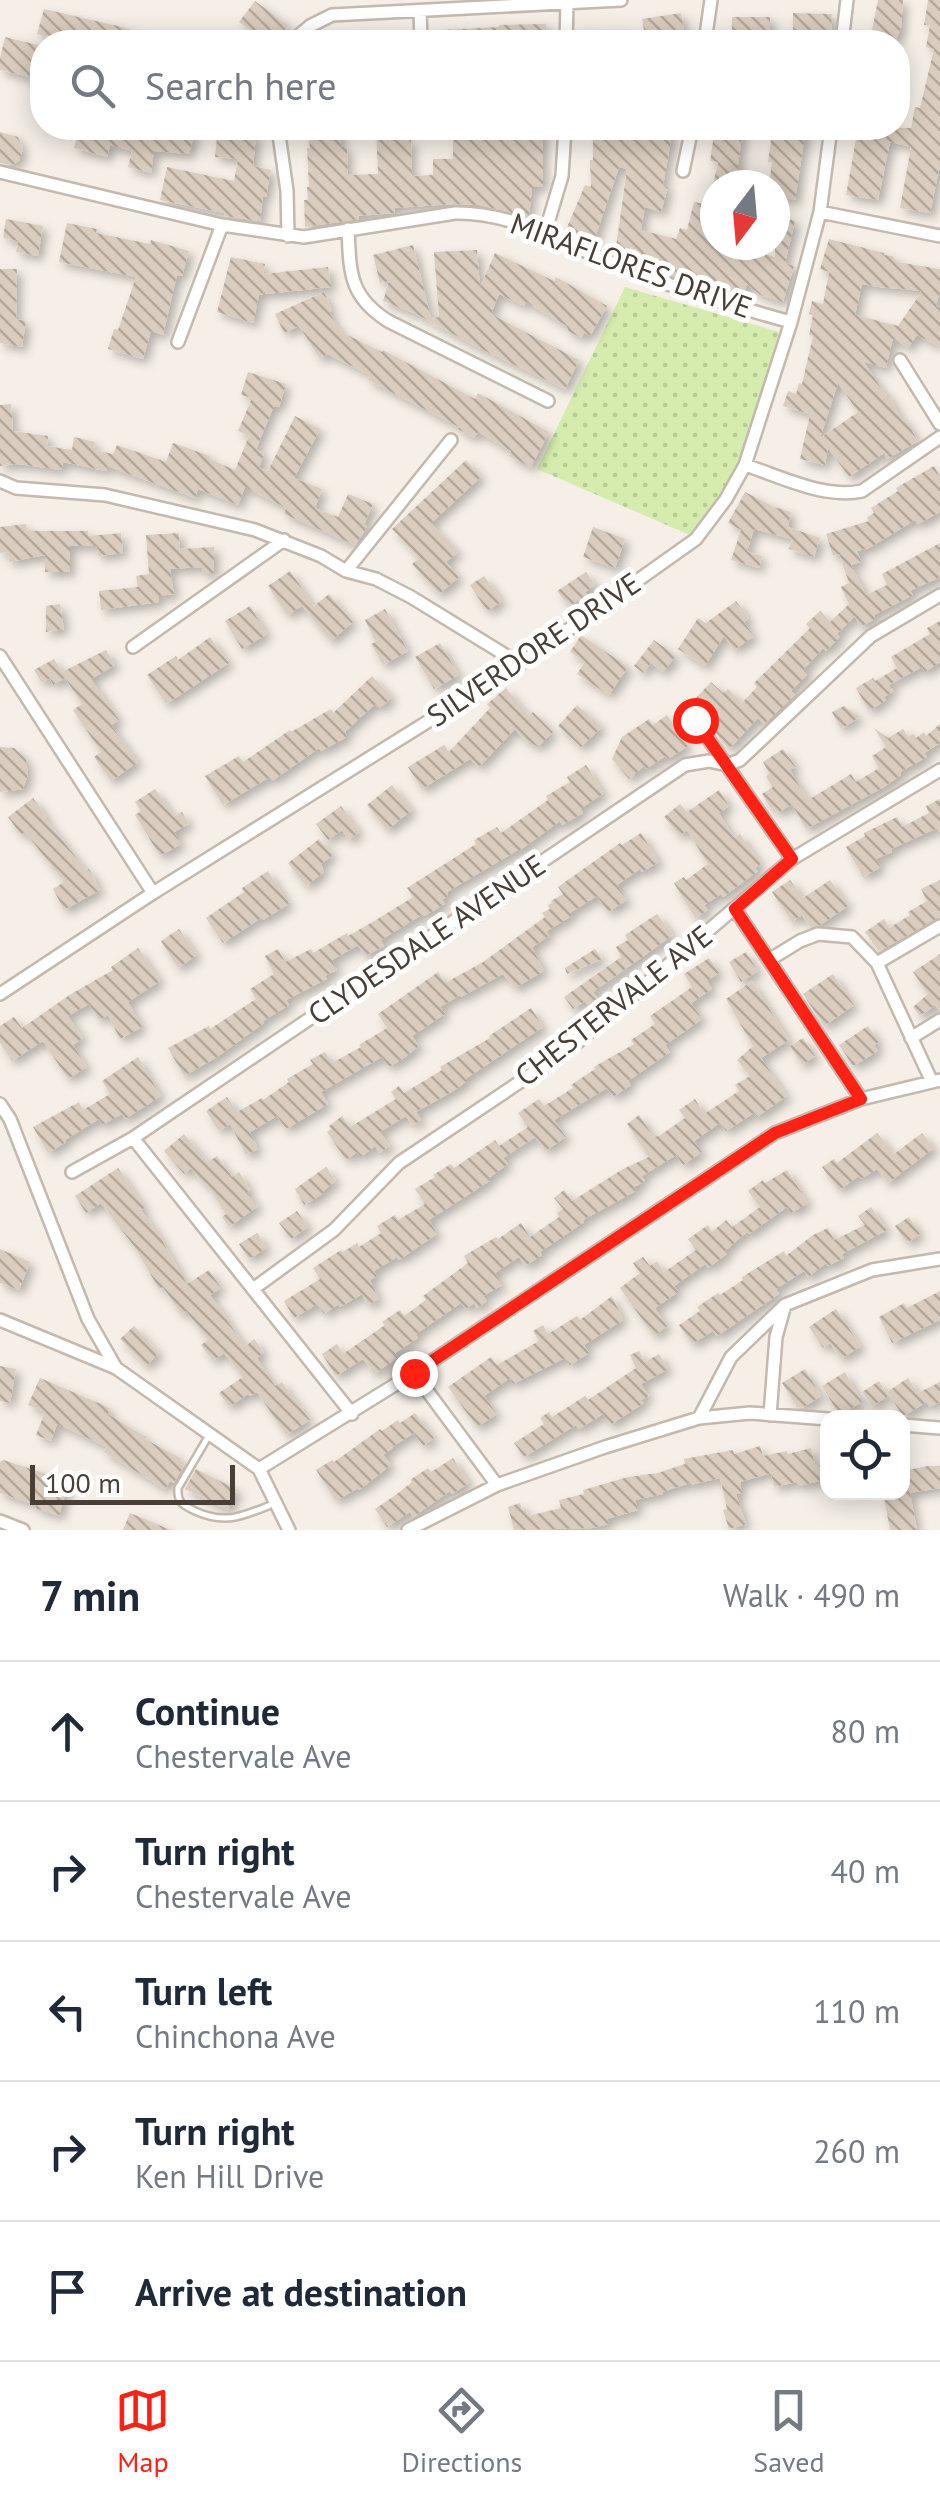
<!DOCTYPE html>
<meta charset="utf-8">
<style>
:root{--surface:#fff;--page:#f2f2f3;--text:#1f2937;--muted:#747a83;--line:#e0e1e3;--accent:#ff2114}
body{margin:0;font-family:"PT Sans",sans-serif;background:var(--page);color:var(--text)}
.controls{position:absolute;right:30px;bottom:30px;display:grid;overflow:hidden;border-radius:20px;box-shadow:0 5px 25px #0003}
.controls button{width:90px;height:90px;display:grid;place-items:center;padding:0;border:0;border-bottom:2px solid var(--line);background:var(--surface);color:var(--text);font:50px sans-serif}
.compass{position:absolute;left:700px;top:170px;width:90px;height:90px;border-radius:50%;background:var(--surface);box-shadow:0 5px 25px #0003;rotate:196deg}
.scale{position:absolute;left:30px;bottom:25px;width:205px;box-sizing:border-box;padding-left:10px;border:5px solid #493f36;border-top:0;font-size:28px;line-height:35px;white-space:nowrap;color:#493f36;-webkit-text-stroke:8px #fff;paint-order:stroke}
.stop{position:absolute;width:30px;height:30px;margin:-22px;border:8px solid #ff2114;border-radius:50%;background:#fff}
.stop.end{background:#ff2114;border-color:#fff;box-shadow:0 2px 10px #0008}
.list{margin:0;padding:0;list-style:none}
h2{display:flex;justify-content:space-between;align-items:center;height:130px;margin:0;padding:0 40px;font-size:42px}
h2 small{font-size:32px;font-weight:400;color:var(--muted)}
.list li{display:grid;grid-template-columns:65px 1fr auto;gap:30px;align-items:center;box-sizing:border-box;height:140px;padding:0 40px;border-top:2px solid var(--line)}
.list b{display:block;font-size:38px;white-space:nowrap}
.list p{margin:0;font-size:32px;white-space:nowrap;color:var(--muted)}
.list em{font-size:32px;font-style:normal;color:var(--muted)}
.icon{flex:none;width:55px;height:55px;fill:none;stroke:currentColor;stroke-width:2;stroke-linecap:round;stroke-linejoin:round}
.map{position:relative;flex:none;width:940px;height:1530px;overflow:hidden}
.search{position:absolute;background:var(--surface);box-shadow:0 5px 25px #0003;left:30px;right:30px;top:30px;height:110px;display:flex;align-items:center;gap:25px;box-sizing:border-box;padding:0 35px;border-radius:40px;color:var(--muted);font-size:38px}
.sheet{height:830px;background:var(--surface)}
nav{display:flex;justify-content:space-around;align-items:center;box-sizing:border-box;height:140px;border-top:2px solid var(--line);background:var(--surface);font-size:28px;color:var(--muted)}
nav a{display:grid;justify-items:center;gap:5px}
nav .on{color:var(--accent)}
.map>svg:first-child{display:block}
</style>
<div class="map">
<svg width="940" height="1530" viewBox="0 0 940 1530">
<defs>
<pattern id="garden-dots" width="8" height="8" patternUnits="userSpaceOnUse" patternTransform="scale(2.5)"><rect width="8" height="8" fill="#d5ecae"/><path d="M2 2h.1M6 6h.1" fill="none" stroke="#b8cb96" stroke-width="1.8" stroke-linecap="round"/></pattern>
<pattern id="building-back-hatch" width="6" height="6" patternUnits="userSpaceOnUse" patternTransform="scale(2.5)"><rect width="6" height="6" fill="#dacdbf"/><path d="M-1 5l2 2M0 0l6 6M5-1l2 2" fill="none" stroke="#b3a89c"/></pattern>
<filter id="shadow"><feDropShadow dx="5" dy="5" stdDeviation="5" flood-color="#0004"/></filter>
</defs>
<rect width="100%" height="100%" fill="#f5efe7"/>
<path fill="url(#garden-dots)" d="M625 287 779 332 742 461 722 496 692 536 537 469Z"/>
<path fill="url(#building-back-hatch)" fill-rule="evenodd" filter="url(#shadow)" d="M878 0H903L901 28 896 40 871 35Z
M928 0H940V165L930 213 900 208 911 147 890 142 878 200 846 195 858 128H911L915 107 920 108 934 49 926 47 930 25H924Z
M255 1 289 26 276 42H267L239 22Z
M44 9 122 27 159 39 158 42H68L37 34Z
M681 13 686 42H646L642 19Z
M793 13 832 14 831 35H825V42H793Z
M732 17H770V42H732Z
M546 24V42H441L440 30 499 27V25Z
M625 30 626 42H583V31Z
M5 37 42 46V80L0 70V58Z
M79 128H143L179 136 181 129 195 132 189 154 154 151 151 173 128 167 132 151 110 145 107 157 74 148Z
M218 128H246L245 133 256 134 253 166 271 170 266 197 263 196 260 221 224 216V213L160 200 167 167 234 181 238 159 215 157Z
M307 128H339L341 147H347L348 175 378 174 376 128H402V141L411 140 412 176 433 175V159H453V129L543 128V187H532L529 217 480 205 454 204 394 208 395 213 359 216V219L305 227 304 200H308L307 187H309L307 148H310Z
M593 128H670L671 140 663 186 668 187 661 212 645 207 641 230 676 239 680 228 687 230 694 202 715 206V245L741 247 775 257V216L795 221 785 263 794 266 783 302 760 295 747 284 744 292H735L682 279 641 264 642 260 615 254 627 169 619 167 593 244 565 232 585 185 591 187 590 160H593Z
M715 128H743L737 173 742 174 740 185H713L718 162 710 161Z
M777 128H806L795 200 775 196V185H769L772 162H768L771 140H776Z
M0 132 18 137 23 149 19 161 12 165 0 163Z
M6 219 43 226 38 256 16 252 18 241 3 238Z
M67 223 97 229 96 233 150 244 151 240 189 251 182 276 177 275 163 335 151 331 143 359 108 349 114 329 118 330 136 277 59 262Z
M829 239 884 253V255L893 256 897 262 940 269V290L936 306 940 308V347L917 335 908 348 893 338 886 368 864 362 886 395 888 394 903 421 905 419 918 441 887 459 884 453 849 477 828 448 825 465 800 459 810 414 783 406 788 391 796 394 799 383 802 384 813 336 809 335 813 315 809 314 812 301 823 304 829 272 820 269ZM862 284 879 287 922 291 898 326 855 315ZM838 383 858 412 820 438Z
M413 245 431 318 439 317 434 252 477 250 480 287 495 253 554 281 556 277 607 306 590 336 584 333 581 338 568 331 567 326 526 302 524 306 499 294 491 314 579 360 565 389 477 347 416 314 383 301 389 281 380 283 373 255Z
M231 257 265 264 263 274 328 267 331 287 266 294 264 290 262 295H259L253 323 217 312Z
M0 269H17L16 319 26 321 22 347 0 343Z
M324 292 332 311 329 312 341 332 382 352 383 350 475 399 478 393 549 432 531 467 509 456 511 451 478 432 474 438 458 429 459 427 368 380 370 375 327 354 320 359 299 326 284 333 275 314Z
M248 372 286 384 279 407 274 406 256 449 264 453 259 468 268 471 295 416 320 429 294 478 322 489 315 508 338 517 348 494 373 504 364 525 367 526 363 534 355 545 284 514 286 508 245 487 238 505 198 489 195 498 107 466 106 471 63 462 61 470 18 464 0 466V405L11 404 13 431 48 436 47 446 72 450 74 437 95 442 94 450 113 454 117 445 166 462 173 443 210 456 209 459 235 470 249 436 238 431 252 398 241 395Z
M466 460 481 477 431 523 458 552 446 562 459 577 439 594 412 564 419 558 392 529Z
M934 466 940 477V512L918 524 915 520 869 548 857 551 861 562 851 565 866 595 887 585 882 574 940 543V577L910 591 913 595 874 615 875 619 860 627 855 616 837 634 840 637 826 651 823 648 804 669 808 674 791 691 795 695 764 724 758 718 729 749 713 730 716 727 703 714 707 710 695 699 711 682 723 693 728 689 742 703 757 687 754 683 810 628 806 624 820 611 830 622 849 604 841 587 849 583 839 554 833 556 826 534 869 521 867 517 874 513 871 508 898 491 896 488Z
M745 492 774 507 791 512 788 527 820 538 814 557 789 549 792 539 754 529 747 551 762 556 759 568 731 560 741 530 728 523Z
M26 524 27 531H88V536L121 533 123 553 98 556 97 546H70V572H45V555L9 562 8 552 0 553V527Z
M593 527 625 539 615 568 583 557Z
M179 533 180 549 214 547V573H202V567L170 569 174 594 158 596 159 602 101 610 99 591 138 587 136 576 149 574 146 535Z
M290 571 314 606 329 594 353 622 331 641 302 606 287 615 268 586Z
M586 572 595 585 585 592 587 595 571 605 564 600 557 591Z
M484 576 502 601 487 611 470 585Z
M736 601 749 618 744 622 754 636 734 650 724 636 705 666 678 649 698 618 706 623Z
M60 604 64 629 46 632V606Z
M250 606 267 634 242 649 225 621Z
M385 609 408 651 383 665 371 644 376 642 365 620Z
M940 621V662L925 672 922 667 888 685 894 691 884 697 886 700 869 711 856 688 873 678 875 681 897 668 891 657 930 634 927 628Z
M581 635 628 667 609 695 577 674 585 662 570 652Z
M210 637 229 663 166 704 147 675 176 656 178 660Z
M654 640 676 656 663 672 651 663 643 673 634 666Z
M440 643 459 675 434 689 415 657Z
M106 650 115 665 91 679 119 720 111 725 138 762 111 781 94 757 101 752 73 710 82 704 65 678 53 685 50 678 42 683 34 670 54 659 62 672Z
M372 676 392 697 380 708 375 704 345 732 347 737 321 751 319 748 272 781 270 777 223 805 205 776 239 756 243 762 290 730 291 732 331 709 333 713Z
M506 688 529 716 533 712 553 732 538 747 524 739 515 729 479 767 470 759 422 789 408 767 444 745 449 752 490 708 487 704Z
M577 705 602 727 581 747 558 726Z
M844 706 860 717 841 729 832 712Z
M667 715 688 746 668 759 666 756 646 769 644 766 629 779 612 759 622 737 649 719 653 725Z
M940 724V743L924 753 927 757 900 772 901 775 884 787 806 829 792 804 778 813 774 807 771 809 762 794 773 787 766 777 769 773 763 762 783 749 796 767 790 770 808 800 851 774 856 782 879 768 872 756 886 747 874 728 888 738 903 729 908 737 913 734 916 738 924 732 926 736Z
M0 747 14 748 26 759 28 774 23 789 0 792Z
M586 765 604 793 580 809 583 813 562 825 560 821 519 851 518 850 447 892 448 896 442 900 445 904 424 916 423 914 381 940 384 946 365 956 358 945 332 960 337 970 325 976 327 979 286 1000 289 1005 263 1021 264 1023 217 1057 184 1076 168 1048 209 1026 210 1029 256 999 250 989 274 974 265 956 278 949 285 962 311 949 313 953 347 933 348 936 376 920 413 897 407 888 476 844 474 840 497 827 501 833 548 800 546 796 570 782 567 777Z
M392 785 412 810 387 830 367 805Z
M155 789 174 816 182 812 189 824 174 832 181 844 160 856 135 815 141 811 135 802Z
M719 790 729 806 719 813 734 838 740 834 761 864 755 868 758 871 723 897 721 894 704 905 708 910 695 918 674 883 684 877 686 880 708 864 687 830 680 836 664 817 680 804 687 812Z
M33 798 47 817 45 818 86 870 89 869 100 890 64 910 53 889 64 882 25 832 21 835 8 817Z
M940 799V834L937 828 891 849 892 852 876 859 881 867 863 877 846 847 865 836 864 833 897 817 902 827 929 813 926 806Z
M341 806 359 832 348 840 342 830 328 840 316 824Z
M641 833 659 862 642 872 640 869 617 885 627 900 608 912 597 896 570 913 572 916 546 931 549 936 532 947 544 971 515 988 503 974 461 997 460 995 440 1007 445 1014 412 1036 419 1046 404 1058 389 1067 382 1057 321 1092 328 1104 286 1129 277 1116 250 1132 258 1149 246 1155 230 1124 219 1131 206 1111 227 1097 237 1112 262 1098 263 1100 289 1082 287 1079 313 1064 310 1060 325 1052 332 1063 361 1047 359 1045 387 1028 378 1014 438 972 445 983 483 962 545 917 542 913 550 909 548 905 552 903 551 901 563 894 558 887 620 843 622 845Z
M319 839 333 855 321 864 324 872 306 886 288 863Z
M268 871 289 904 263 920 261 918 223 943 206 918 244 892 242 888Z
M790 880 803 898 830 880 848 906 820 925 810 927 802 915 792 922 772 892Z
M940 880V917L879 951 865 932 884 919 889 928 910 915 908 912 927 901 921 889Z
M657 914 673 935 593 992 600 1002 590 1008 585 1001 573 1009 564 997 621 957 616 947 628 940 625 935Z
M179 929 197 955 178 968 161 941Z
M138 948 160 981 128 1002 142 1027 120 1039 108 1015 99 1020 89 1004 68 1016 83 1038 73 1045 87 1067 68 1079 43 1041 12 1061 0 1043V1026L14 1017 22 1028 71 994 113 970 111 967Z
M595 949 602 959 567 974 565 968Z
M746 952 758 971 741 982 729 962Z
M940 954V1011L935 1005 920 1016 913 1007 928 994 913 972Z
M709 958 719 973 707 981 712 989 691 1003 702 1019 665 1045 670 1052 628 1081 631 1085 613 1097 607 1088 554 1120 566 1137 545 1151 535 1137 503 1158 508 1164 489 1178 491 1180 429 1220 437 1234 399 1260 397 1257 374 1271 377 1276 370 1280 379 1299 367 1305 362 1294 340 1307 339 1304 324 1314 317 1304 294 1318 284 1301 320 1279 313 1268 341 1250 343 1252 357 1243 359 1247 381 1233 377 1226 395 1215 398 1220 425 1204 415 1189 435 1177 433 1175 451 1164 454 1168 495 1140 499 1146 528 1127 518 1113 539 1099 544 1106 573 1088 571 1085 595 1069 594 1067 634 1044 631 1040 655 1024 650 1016 692 987 684 974Z
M833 974 854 1005 824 1026 803 994Z
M752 981 789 1040 761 1058 787 1096 757 1117 754 1113 726 1131 720 1123 694 1141 702 1152 683 1165 676 1155 642 1176 645 1181 634 1187 636 1191 583 1220 584 1222 540 1252 542 1255 525 1266 519 1257 495 1273 502 1285 483 1296 487 1301 477 1308 474 1303 466 1309 461 1303 416 1334 418 1338 395 1353 398 1357 374 1374 363 1359 336 1376 322 1354 337 1344 343 1354 385 1325 382 1322 400 1310 404 1316 426 1300 423 1296 468 1263 464 1256 496 1237 498 1239 521 1223 530 1237 559 1217 557 1213 563 1209 554 1198 564 1190 572 1201 623 1169 649 1157 627 1124 639 1115 654 1137 659 1136 685 1118 679 1110 695 1099 704 1114 739 1091 735 1085 750 1076 737 1060 753 1046 726 999Z
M531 1008 543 1027 467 1078V1081L455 1090 416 1112 421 1120 412 1125 406 1116 380 1132 390 1146 379 1153 375 1146 361 1157 357 1152 346 1160 327 1132 331 1129 329 1126 342 1116 350 1127 396 1099 391 1092 399 1086 404 1093 442 1070 440 1067 490 1038 489 1036Z
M868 1026 879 1042 874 1045 878 1051 853 1066 839 1045Z
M803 1038 815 1056 802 1065 790 1046Z
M138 1057 161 1096 125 1119 122 1114 102 1125 99 1119 65 1140 66 1142 48 1153 33 1127 79 1102 83 1110 110 1094 102 1081Z
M877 1133 894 1154 922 1133 934 1148 888 1183 877 1169 861 1179 859 1176 839 1190 822 1167 834 1159 837 1163Z
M184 1134 208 1162 217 1156 232 1177 239 1172 250 1190 247 1192 258 1206 229 1227 222 1217 226 1214 206 1183 204 1185 191 1168 184 1174 164 1151Z
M326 1167 336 1181 323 1191 324 1193 304 1205 295 1189Z
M118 1168 145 1208 141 1210 158 1233 187 1284 209 1270 221 1288 210 1295 229 1321 228 1322 246 1346 254 1339 264 1352 257 1358 275 1386 282 1382 310 1420 286 1435 257 1392 250 1396 248 1394 229 1407 219 1393 243 1377 224 1353 213 1361 201 1345 208 1340 186 1311 181 1314 163 1287 159 1289 136 1249 101 1203 86 1213 75 1196Z
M787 1170 808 1203 791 1213 787 1207 749 1234 747 1232 725 1251 727 1254 708 1268 705 1264 674 1286 678 1292 655 1308 667 1326 654 1336 620 1288 640 1273 633 1263 643 1257 650 1266 657 1261 664 1272 696 1250 688 1239 708 1225 712 1232 726 1220 732 1227 760 1207 748 1191 763 1180 765 1183Z
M871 1207 887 1230 842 1254 844 1258 828 1266 826 1263 808 1277 804 1271 776 1289 779 1294 717 1336 713 1331 692 1344 679 1325 700 1311 697 1307 718 1293 720 1295 743 1280 742 1277 784 1251 786 1256 813 1235 828 1228 834 1240 865 1225 858 1216Z
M297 1211 308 1227 291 1239 279 1223Z
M909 1217 920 1234 907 1243 895 1226Z
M257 1233 267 1248 249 1259 239 1244Z
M0 1249 30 1262 19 1290 0 1283Z
M940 1291V1320L892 1343 879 1317 904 1303 907 1308Z
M612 1296 623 1320 584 1345 589 1353 570 1365 565 1358 513 1384 510 1378 484 1396 497 1414 477 1427 448 1387 491 1357 497 1365 539 1341 533 1331 543 1325 548 1334 577 1316 580 1320Z
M836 1309 861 1346 841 1359 830 1343 823 1348 809 1327Z
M134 1326 159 1353 146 1366 120 1339Z
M639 1351 645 1362 659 1354 668 1369 641 1384 649 1396 641 1400 644 1403 610 1425 603 1414 579 1429 576 1425 524 1457 514 1443 544 1424 540 1418 549 1412 552 1417 585 1396 588 1400 636 1368 630 1355Z
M0 1366 16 1369 10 1403 0 1401Z
M805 1369 821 1396 802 1408 797 1407 782 1383Z
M845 1372 862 1402 839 1415 822 1386Z
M40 1378 110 1408 108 1414 146 1437 145 1439 182 1459 180 1461 185 1463 174 1483 170 1481 165 1489 104 1452 107 1447 57 1424 51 1441 36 1435 45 1412 28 1405Z
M908 1378 918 1393 940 1382V1402L929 1407 927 1402 903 1416 887 1392Z
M879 1381 888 1396 872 1406 862 1392Z
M415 1413 434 1438 423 1446 414 1433 392 1447 393 1448 383 1455 391 1465 359 1490 358 1488 336 1501 316 1470 332 1460 334 1462 380 1429 382 1431 398 1420 400 1423Z
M760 1446 763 1456 787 1451 788 1454 811 1448 815 1466 828 1462V1479L799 1486 797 1482 774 1487 771 1473 740 1482 742 1493 736 1494 746 1524 729 1529 723 1510 727 1509 720 1478 690 1485V1483L662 1492 663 1494 635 1500 638 1510 607 1519 609 1524 593 1528 514 1530 508 1507 520 1503 522 1510 526 1509 528 1516 561 1508 559 1500 584 1494 583 1490 628 1477 658 1473 685 1464 684 1459 733 1450 734 1454Z
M453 1458 469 1483 452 1494 450 1491 413 1517 410 1512 387 1527 375 1509 397 1494 412 1482 410 1480 428 1468 431 1472Z
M3 1460 69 1481 59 1516 35 1508 36 1505 0 1493V1462Z
M928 1466H940V1488L910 1493 917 1530H890L883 1492H902V1471Z
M196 1469 238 1490 228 1510 185 1489Z
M130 1513 171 1530H123Z"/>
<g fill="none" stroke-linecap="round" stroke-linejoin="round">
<defs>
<path id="lane" d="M208 1437 178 1488C177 1503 183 1505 195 1511 226 1525 243 1516 273 1504"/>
<path id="street" d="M420 11 421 42
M291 42 310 26 332 15 621 0
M566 42 567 3
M705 42 711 0
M842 42 847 0
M278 128 287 191 288 236
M683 171 692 128
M0 172 222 225 304 237 455 213C518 212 572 248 629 270 682 290 736 307 791 322
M820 212 940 236
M348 229C350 273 349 296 388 321L548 401
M545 233 562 176 565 128
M178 342 222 225
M900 360 940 424
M745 465C782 477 824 499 862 491L940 437
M0 481 16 488 105 495 255 530 321 556 346 571 376 579 411 597 520 664
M346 571 451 440
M133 647 284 540
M0 656 153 893
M695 720 792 859
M735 909 861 1099
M769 960 800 941 818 934 852 937 877 963 932 1082
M877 963 940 926
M0 994 153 893 520 664 696 539 726 499 745 465 791 322 820 212 831 128
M911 1038 940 1020
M0 1104 10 1119 88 1319 116 1368 259 1469 289 1530
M133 1138 352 1414
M72 1172 133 1138 685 765 709 761 727 765 740 760 871 636 940 595
M253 1289 334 1230 399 1163 572 1047 792 859 940 770
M0 1320 116 1368
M414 1373 497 1485
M770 1415 776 1337 785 1305
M699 1418 731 1357 785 1305 872 1270 940 1259
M902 1425 940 1428
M259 1469 414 1373 775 1133 861 1099 940 1080
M0 1521 23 1530
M408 1530 497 1485 605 1447 699 1418 750 1413 828 1419"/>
</defs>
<use href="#lane" stroke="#c4b9ac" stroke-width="10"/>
<use href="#street" stroke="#c4b9ac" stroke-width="16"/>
<use href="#lane" stroke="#fff" stroke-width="5"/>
<use href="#street" stroke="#fff" stroke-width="11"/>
</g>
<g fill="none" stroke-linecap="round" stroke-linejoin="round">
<path stroke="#ff2114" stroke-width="12" d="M414 1373 775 1133 861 1099 735 909 792 859 695 720"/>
</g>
<g text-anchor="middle" stroke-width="10" stroke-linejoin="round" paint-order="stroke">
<g font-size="30" fill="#493f36" stroke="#fff">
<text transform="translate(631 266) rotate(20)" y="10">MIRAFLORES DRIVE</text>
<text transform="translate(534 650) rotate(-34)" y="10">SILVERDORE DRIVE</text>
<text transform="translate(427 940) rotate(-34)" y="10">CLYDESDALE AVENUE</text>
<text transform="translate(614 1006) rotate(-38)" y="10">CHESTERVALE AVE</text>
</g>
</g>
</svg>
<div class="controls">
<button><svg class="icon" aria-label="locate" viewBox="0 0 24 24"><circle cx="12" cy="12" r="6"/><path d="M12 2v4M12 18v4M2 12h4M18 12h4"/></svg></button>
</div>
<svg class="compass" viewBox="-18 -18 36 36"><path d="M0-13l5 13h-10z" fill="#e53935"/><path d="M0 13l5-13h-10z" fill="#747a83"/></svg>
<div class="scale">100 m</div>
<div class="stop" style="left:695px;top:720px"></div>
<div class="stop end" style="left:414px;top:1373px"></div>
<div class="search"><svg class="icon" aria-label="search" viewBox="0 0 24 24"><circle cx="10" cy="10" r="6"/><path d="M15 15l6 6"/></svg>Search here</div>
</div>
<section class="sheet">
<h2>7 min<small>Walk · 490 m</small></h2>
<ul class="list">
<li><svg class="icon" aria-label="ahead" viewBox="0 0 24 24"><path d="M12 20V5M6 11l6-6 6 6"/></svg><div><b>Continue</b><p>Chestervale Ave</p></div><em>80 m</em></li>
<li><svg class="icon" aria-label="right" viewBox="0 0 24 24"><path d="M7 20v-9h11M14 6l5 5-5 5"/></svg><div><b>Turn right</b><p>Chestervale Ave</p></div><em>40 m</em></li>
<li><svg class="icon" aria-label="left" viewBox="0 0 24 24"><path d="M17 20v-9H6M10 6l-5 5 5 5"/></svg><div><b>Turn left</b><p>Chinchona Ave</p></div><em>110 m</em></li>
<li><svg class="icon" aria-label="right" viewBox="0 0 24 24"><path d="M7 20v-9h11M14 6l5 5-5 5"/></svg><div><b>Turn right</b><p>Ken Hill Drive</p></div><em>260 m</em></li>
<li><svg class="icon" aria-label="arrive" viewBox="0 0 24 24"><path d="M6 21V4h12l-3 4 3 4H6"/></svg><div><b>Arrive at destination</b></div></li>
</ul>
</section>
<nav>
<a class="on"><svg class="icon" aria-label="map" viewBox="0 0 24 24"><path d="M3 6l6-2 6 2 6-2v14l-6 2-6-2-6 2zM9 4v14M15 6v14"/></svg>Map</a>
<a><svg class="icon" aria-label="directions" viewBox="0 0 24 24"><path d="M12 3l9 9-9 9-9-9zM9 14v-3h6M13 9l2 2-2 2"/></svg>Directions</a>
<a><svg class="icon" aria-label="saved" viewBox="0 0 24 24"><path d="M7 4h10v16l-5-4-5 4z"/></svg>Saved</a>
</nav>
